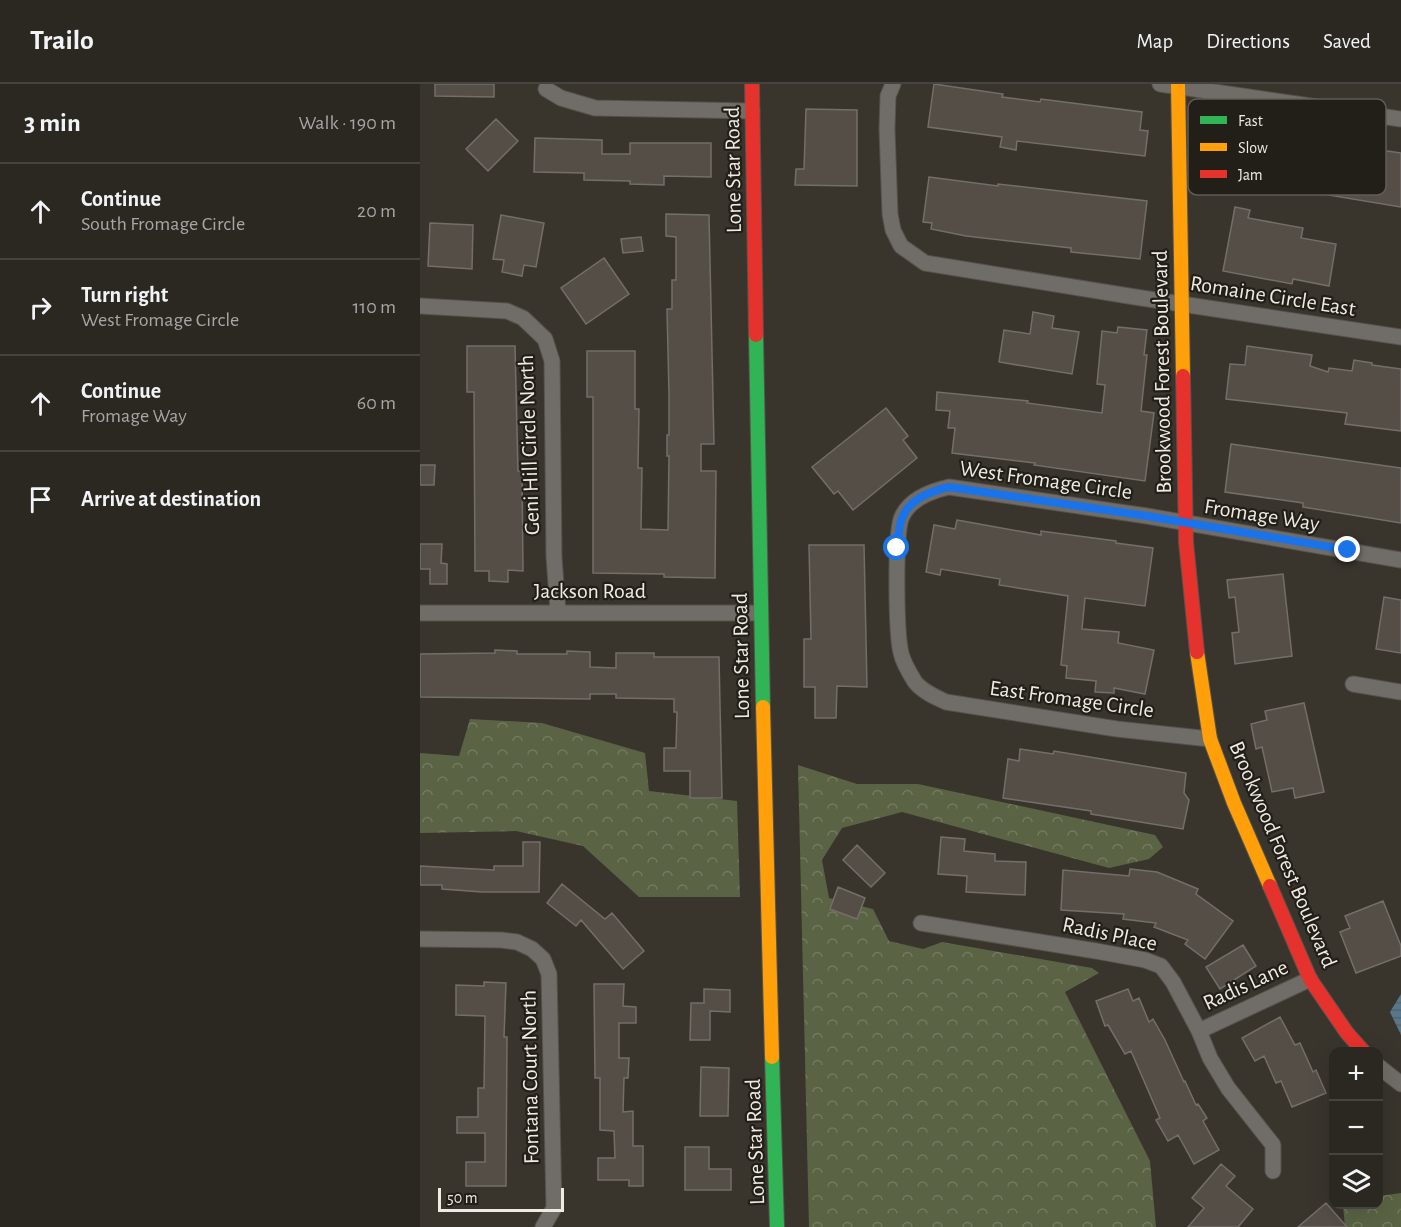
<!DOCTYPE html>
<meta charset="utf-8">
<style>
:root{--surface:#2b2822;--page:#37342f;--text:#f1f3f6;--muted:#a6a6a5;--line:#474440}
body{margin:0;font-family:"Alegreya Sans",sans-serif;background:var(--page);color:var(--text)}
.controls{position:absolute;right:18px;bottom:18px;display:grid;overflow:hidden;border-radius:12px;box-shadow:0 6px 24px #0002}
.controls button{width:54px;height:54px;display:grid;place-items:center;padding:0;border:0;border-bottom:2px solid var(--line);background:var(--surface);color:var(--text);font:30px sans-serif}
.scale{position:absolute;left:18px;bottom:15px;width:126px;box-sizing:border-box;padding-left:6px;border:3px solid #efebe2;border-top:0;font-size:16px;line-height:21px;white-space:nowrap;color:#efebe2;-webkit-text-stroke:4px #221e18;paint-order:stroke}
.stop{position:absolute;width:18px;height:18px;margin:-14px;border:4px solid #1a73e8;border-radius:50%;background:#fff}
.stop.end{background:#1a73e8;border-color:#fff;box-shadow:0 2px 6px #0008}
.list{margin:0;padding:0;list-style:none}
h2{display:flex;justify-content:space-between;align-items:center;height:78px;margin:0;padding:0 24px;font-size:26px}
h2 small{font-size:20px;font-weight:400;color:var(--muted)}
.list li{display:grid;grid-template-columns:39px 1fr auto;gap:18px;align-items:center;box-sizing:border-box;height:96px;padding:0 24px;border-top:2px solid var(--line)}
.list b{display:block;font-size:22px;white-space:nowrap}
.list p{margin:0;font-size:20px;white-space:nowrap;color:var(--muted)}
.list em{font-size:20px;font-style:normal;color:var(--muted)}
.icon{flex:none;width:33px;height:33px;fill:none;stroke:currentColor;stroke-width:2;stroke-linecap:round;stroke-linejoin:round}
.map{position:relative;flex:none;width:981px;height:1143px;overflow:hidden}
header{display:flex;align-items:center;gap:36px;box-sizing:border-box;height:84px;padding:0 30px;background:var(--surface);border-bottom:2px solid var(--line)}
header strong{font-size:28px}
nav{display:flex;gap:33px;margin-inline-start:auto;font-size:21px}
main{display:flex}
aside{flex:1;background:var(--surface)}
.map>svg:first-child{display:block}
</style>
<header>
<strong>Trailo</strong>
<nav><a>Map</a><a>Directions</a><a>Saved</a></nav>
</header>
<main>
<aside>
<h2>3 min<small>Walk · 190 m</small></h2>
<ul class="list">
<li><svg class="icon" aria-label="ahead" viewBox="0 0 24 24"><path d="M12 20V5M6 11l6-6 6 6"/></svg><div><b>Continue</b><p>South Fromage Circle</p></div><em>20 m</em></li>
<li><svg class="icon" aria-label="right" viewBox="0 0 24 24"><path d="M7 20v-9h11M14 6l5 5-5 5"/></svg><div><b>Turn right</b><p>West Fromage Circle</p></div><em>110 m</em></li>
<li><svg class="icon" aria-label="ahead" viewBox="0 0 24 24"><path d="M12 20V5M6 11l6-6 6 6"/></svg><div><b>Continue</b><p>Fromage Way</p></div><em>60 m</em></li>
<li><svg class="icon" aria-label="arrive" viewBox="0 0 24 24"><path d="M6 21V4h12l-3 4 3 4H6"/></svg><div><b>Arrive at destination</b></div></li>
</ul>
</aside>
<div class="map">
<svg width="981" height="1143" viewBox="0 0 981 1143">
<defs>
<pattern id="forest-crowns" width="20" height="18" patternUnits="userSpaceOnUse" patternTransform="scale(1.5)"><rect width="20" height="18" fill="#5a6444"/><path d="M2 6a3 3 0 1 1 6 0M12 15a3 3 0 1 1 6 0" fill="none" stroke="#727a5f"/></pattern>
<pattern id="water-rules" width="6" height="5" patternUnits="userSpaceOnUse" patternTransform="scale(1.5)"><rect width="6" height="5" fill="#58778d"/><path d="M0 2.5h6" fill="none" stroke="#51616c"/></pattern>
</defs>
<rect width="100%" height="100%" fill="#39352d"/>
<path fill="url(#forest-crowns)" d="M50 635 122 639 225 669 229 707 317 717 320 813H219L163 762 96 747 0 749V669L39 672Z
M378 681 437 700H498L735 751 743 763 729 775 689 784 482 728 422 744 402 776 409 814 453 825 469 857 503 865 522 858 672 884 679 889 645 908 730 1077 736 1143H389Z
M981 1109V1143H925L923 1121 958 1120 959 1112Z"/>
<path fill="url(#water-rules)" d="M981 910V951L970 928Z"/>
<path fill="#554e46" stroke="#736e68" stroke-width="1.5" d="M15 0H74V13L15 12Z
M514 0 583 10 582 13 620 18 621 15 722 28 720 46 728 47 725 72 597 57 596 66 580 63 582 53 508 43Z
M386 25 437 26V102L375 101 376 85H384Z
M76 35 98 57 68 87 46 65Z
M115 54 182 56V70H210V59H291V93L244 92V101L210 100V97L164 96V89L114 88Z
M915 64 952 70 954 65 981 69V123L908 111Z
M509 93 578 102V100L727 117 720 175 651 168V164L546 152 511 145 512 139 503 138Z
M815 123 830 126 828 134 883 144 881 154 916 160 909 202 873 195 872 200 803 187Z
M246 130 289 131 294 360H281V387H296L295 494 244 493V490L173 489V313H167V267H215V325H219L218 384H222L221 445 248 446 249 372H247V351H249V310L247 225H252V196H256V153L246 152Z
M81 131 124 139 116 183 104 181 102 192 82 188 84 176 73 175Z
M10 139 53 141 52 185 8 182Z
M221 153 223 167 203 169 201 155Z
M184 174 209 210 166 240 141 204Z
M613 228 634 232 632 244 659 248 652 290 579 278 584 246 610 250Z
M698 243 727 246 724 271H727L721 327 734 329 725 397 614 381 615 379 532 369 535 344H528L530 327 516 326 517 308 608 317 607 319 682 329 685 301 677 300 682 247 697 249Z
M47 262H95L98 387H102L103 487 88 486V498L69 497V487H55L54 308H47Z
M827 262 892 271 890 282 908 288 909 284 932 287 934 276 952 279V281L981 285V347L925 340 927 329 806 315 810 280 825 281Z
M466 324 488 352 483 356 497 374 433 426 418 407 414 410 392 383Z
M811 360 981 384V439L883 423V419L805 408Z
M0 381H15L14 401H0Z
M537 436 621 451V447L696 457V459L733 464 725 522 665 514 662 545 699 548 698 559 734 566 725 610 694 604V609L675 608 676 597 646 594 647 582 641 581 648 512 579 501 580 495 521 485 520 491 506 488 514 441 535 445Z
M0 460H22L21 479 27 480V500H10V485H0Z
M389 461H444L447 603 417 602 416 634H395V603H384V555H391Z
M863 490 872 572 815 580 812 549 819 548 815 513 809 514 807 496Z
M964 513 981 516V569L956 565Z
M75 566 97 567V570H147V567L170 568V583L196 584V569H234V573H299L302 714H270V687H244V664H256L257 628H254V615L196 614V610H170V615L0 613V570L75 569Z
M884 619 904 708 875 714 873 704 852 708 842 663 836 665 831 640 847 636 845 627Z
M600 665 633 670 634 667 766 689 764 709 769 716 763 745 671 730V727L583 714 588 675 599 677Z
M521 753 545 755 544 767 575 770V777L606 778 605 811 546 808 547 792 518 790Z
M103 758H120L119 808H62L22 805V801H0V782L74 786V782H103Z
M437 761 465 789 451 803 423 776Z
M710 785 737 788 778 805 776 810 813 837 785 875 765 860 768 856 734 843 736 839 703 835 704 830 641 826 643 786 709 792Z
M142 800 185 835 192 829 224 867 203 885 161 836 156 842 127 819Z
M418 803 445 814 437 835 410 825Z
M963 817 981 862V872L936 889 920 848 930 844 925 832Z
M823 861 836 882 800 905 786 883Z
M64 898 86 899 84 953H87L86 1102H46V1078H65V1049H37V1033H58V1004H64L65 932 36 931V901L64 902Z
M174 900H204L203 922 216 923V939H199V974H209L208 994H204L203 1028 213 1027V1062H223V1102H209V1096H178V1074H195L194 1047 180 1046V994H175Z
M284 905 310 906V928L290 927V956H270L271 919H284Z
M708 905 713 917 719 914 729 938 733 935 745 956 764 998 765 997 776 1021 778 1020 787 1034 783 1037 799 1066 774 1080 758 1051 748 1057 736 1036 740 1034 711 967 705 970 688 941 685 942 676 917Z
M860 933 875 961 880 959 893 988 896 986 906 1009 872 1023 861 997 856 999 844 972 835 977 822 954Z
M281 983 309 984 308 1032H280Z
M265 1063H289V1085H311V1106H265Z
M801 1080 815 1092 806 1102 833 1125 818 1143H768L784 1124 772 1114Z
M906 1119 927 1143H878Z"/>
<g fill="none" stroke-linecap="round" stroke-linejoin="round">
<defs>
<path id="street" d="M473 0 468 12 467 45 470 130 473 146 481 162 505 179 715 213 981 253
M740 0 981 35
M126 5 141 14 175 24 332 27
M0 222 87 227 103 234 125 255 132 277 134 473 138 528
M0 529H340
M933 600 981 608
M790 655 697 645 526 618C515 613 502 607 495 598 490 590 483 578 481 569 476 549 475 454 481 435 488 416 511 407 529 403L727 432 981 476
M501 839 676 867 725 876 741 882 753 898 779 947 790 974 808 1004 853 1061V1087
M0 855 81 856 97 858 112 865 123 875 129 890 134 1124 123 1143
M779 947 890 895
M958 982 981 1000"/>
<path id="fast" d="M336 251 343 623
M352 973 357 1143"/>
<path id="slow" d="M758 0 763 292
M777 568 790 655 814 719 850 802
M343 623 352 973"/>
<path id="jam" d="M332 0 336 251
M763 292 766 458 777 568
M850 802 890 895 927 949 944 968"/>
</defs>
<use href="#street" stroke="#55524b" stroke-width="17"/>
<use href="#fast" stroke="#55524b" stroke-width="16"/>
<use href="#slow" stroke="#55524b" stroke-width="16"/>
<use href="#jam" stroke="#55524b" stroke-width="16"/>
<use href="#street" stroke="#706d68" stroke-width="15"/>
<use href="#fast" stroke="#30b455" stroke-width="14"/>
<use href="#slow" stroke="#ff9f0a" stroke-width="14"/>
<use href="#jam" stroke="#e5322d" stroke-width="14"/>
</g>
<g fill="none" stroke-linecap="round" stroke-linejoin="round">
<path stroke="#1a73e8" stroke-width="8" d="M477 464C479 454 478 443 482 434 489 416 511 407 529 403L727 432 928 466"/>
</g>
<g text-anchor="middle" stroke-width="4.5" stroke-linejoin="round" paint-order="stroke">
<g font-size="22" fill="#efebe2" stroke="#221e18">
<text transform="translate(312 86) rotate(-91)" y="8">Lone Star Road</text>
<text transform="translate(853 211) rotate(9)" y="8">Romaine Circle East</text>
<text transform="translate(741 288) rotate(-91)" y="8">Brookwood Forest Boulevard</text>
<text transform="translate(108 361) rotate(-92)" y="8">Geni Hill Circle North</text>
<text transform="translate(626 395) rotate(8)" y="8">West Fromage Circle</text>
<text transform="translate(842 430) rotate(9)" y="8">Fromage Way</text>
<text x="170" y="514">Jackson Road</text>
<text transform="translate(320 572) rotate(-91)" y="8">Lone Star Road</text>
<text transform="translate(652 614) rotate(8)" y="8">East Fromage Circle</text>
<text transform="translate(864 770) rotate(67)" y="8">Brookwood Forest Boulevard</text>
<text transform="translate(690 849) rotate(12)" y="8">Radis Place</text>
<text transform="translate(825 900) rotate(-25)" y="8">Radis Lane</text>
<text transform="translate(109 993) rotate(-91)" y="8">Fontana Court North</text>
<text transform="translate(334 1058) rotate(-92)" y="8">Lone Star Road</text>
</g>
</g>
<rect x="768" y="15" width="198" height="96" rx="9" fill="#221e18" stroke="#605c55" stroke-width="1.5"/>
<rect x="780" y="32" width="27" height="8" fill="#30b455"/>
<rect x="780" y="59" width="27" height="8" fill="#ff9f0a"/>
<rect x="780" y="86" width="27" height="8" fill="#e5322d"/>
<g font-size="16" fill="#efebe2">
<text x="818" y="42">Fast</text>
<text x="818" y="69">Slow</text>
<text x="818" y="96">Jam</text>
</g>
</svg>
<div class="controls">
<button>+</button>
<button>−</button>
<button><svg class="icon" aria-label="layers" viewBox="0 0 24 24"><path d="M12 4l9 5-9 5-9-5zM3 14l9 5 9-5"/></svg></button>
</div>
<div class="scale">50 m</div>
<div class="stop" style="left:477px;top:464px"></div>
<div class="stop end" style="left:928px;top:466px"></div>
</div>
</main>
